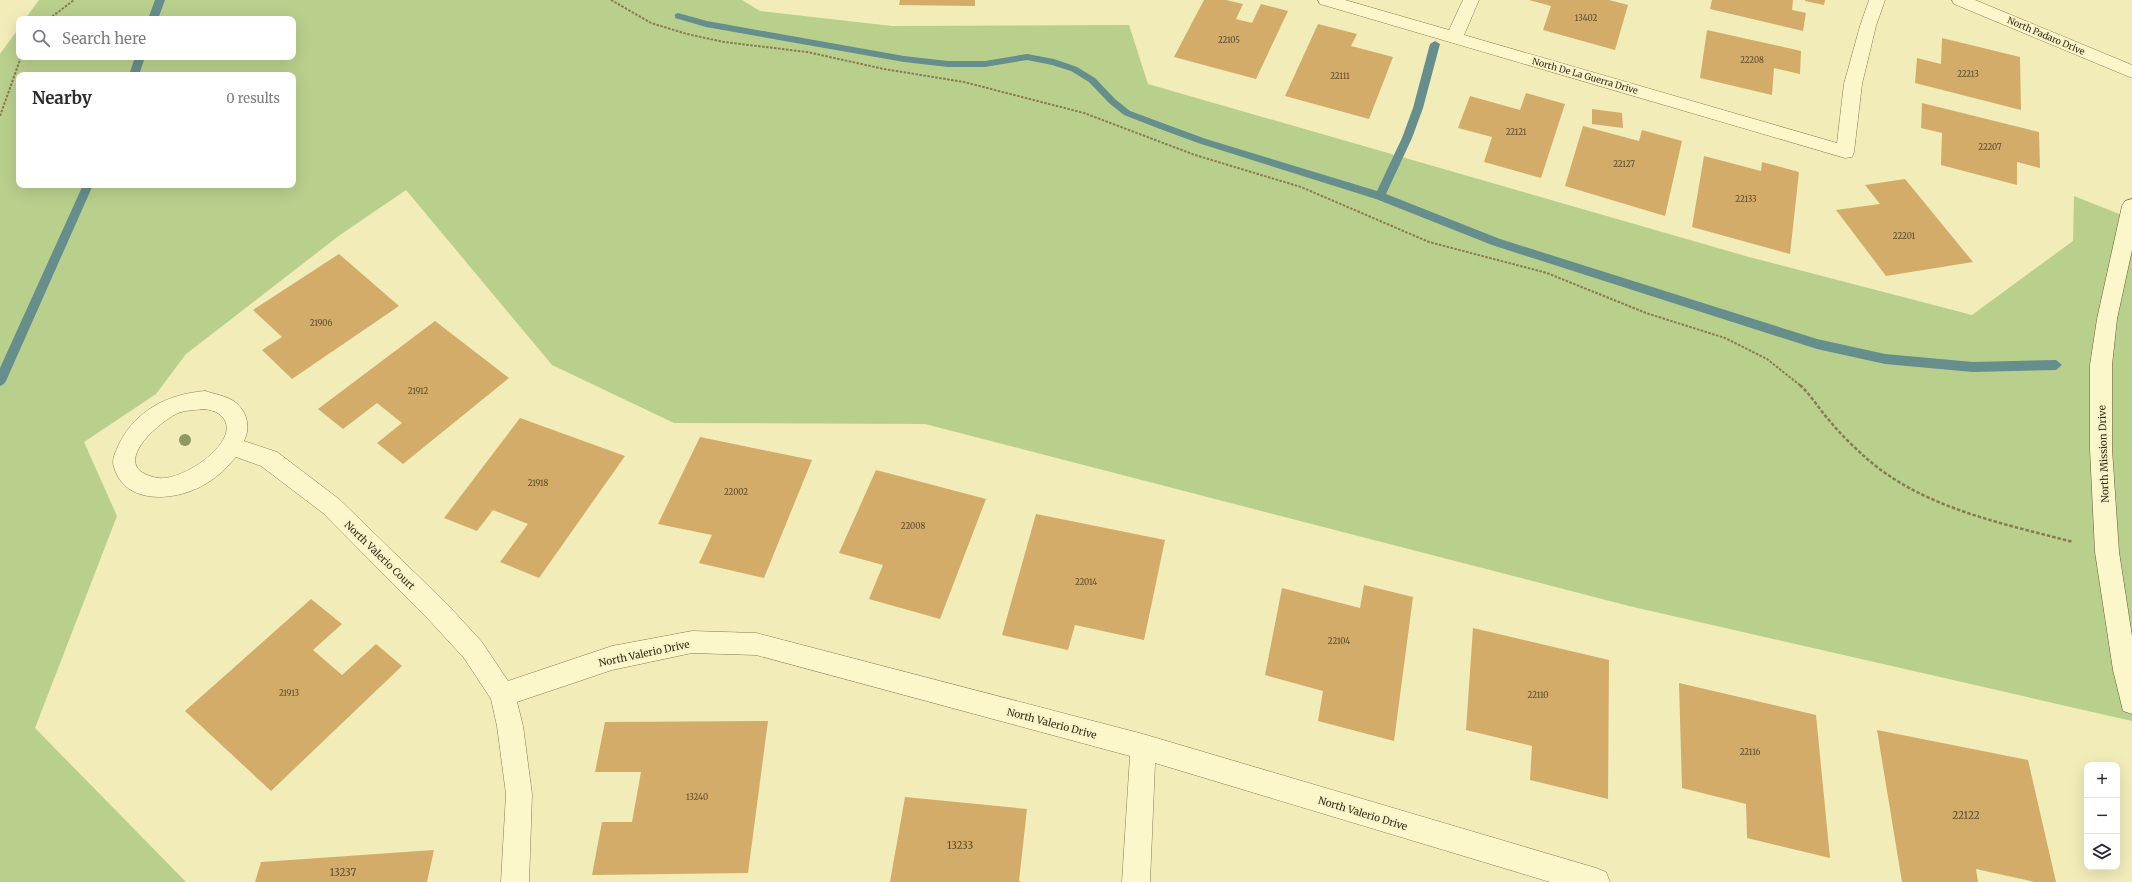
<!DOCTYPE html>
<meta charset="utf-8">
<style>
:root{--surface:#fff;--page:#f2f2f3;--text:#2b2b33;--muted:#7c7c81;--line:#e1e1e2}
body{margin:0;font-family:Merriweather,serif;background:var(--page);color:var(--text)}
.controls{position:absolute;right:12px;bottom:12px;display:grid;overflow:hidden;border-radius:8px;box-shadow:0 4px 16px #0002}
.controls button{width:36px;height:36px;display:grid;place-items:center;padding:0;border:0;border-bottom:1px solid var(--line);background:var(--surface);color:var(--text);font:20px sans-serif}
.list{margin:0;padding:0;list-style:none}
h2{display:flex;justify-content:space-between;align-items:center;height:52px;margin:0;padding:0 16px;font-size:17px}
h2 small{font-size:13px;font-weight:400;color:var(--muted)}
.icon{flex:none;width:22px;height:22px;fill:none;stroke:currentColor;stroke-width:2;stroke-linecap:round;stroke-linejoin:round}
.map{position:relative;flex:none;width:2132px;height:882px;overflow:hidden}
.search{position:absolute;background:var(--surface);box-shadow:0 4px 16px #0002;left:16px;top:16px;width:280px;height:44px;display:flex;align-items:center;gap:10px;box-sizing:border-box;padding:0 14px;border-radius:8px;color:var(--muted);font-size:15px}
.panel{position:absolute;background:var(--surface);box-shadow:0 4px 16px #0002;left:16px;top:72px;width:280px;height:116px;border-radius:8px}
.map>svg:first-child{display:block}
</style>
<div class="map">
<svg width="2132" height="882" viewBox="0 0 2132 882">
<rect width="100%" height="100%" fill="#f1ecb8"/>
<path fill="#b9cf8c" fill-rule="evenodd" d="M39 0H742L760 11 892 26 1129 25 1148 84 1749 257 1972 315 2073 241 2074 196 2132 219V721L1629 606 925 424 674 423 552 365 406 190 340 235 186 354 156 394 84 442 117 516 35 728 186 882H0V54L19 28V57H293V19H25ZM19 75H293V185H19Z"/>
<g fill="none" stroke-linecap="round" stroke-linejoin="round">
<path fill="#658e8c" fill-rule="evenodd" d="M155 0H165L158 19H148Z
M678 13 707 21 904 56 948 61H985L1027 54 1054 59 1077 67 1095 78 1115 99 1130 111 1206 139 1377 191 1402 138 1413 108 1430 44 1435 41 1440 44 1423 108 1412 138 1386 194 1500 239 1817 339 1885 354 1973 362 2056 360 2062 365 2056 370 1973 372 1885 364 1817 349 1492 245 1376 199 1198 143 1160 129 1124 115 1109 103 1089 82 1071 71 1052 65 1027 60 985 67H948L904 62 706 27 675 18V14Z
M135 57H145L139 75H129Z
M83 185H93L6 381 4 384 0 386V368Z"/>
</g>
<path fill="#d3ac6a" d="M900 0H975V6L899 5Z
M1204 0H1226L1243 4 1236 19 1252 23 1261 4 1288 11 1256 79 1174 57Z
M1529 0H1609L1628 5 1615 50 1543 30 1551 6Z
M1712 0H1793L1792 10 1806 13 1803 31 1710 9Z
M1805 0H1825L1824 5 1805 1Z
M1318 24 1357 34 1351 46 1393 57 1369 119 1285 96Z
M1707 30 1801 51 1800 74 1774 68 1772 95 1700 78Z
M1942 38 2020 57 2021 110 1915 83 1917 58 1941 64Z
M1526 93 1565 104 1541 178 1484 162 1492 137 1458 128 1470 96 1520 110Z
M1922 103 2039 132 2040 168 2017 162V185L1941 165 1942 133 1921 128Z
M1592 109 1622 113 1623 128 1592 124Z
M1583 126 1639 141 1642 130 1682 141 1665 216 1565 186Z
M1704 156 1761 171 1762 162 1799 172 1790 254 1692 227Z
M1905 179 1973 262 1886 276 1836 210 1880 204 1865 185Z
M339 254 399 306 292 379 262 350 282 337 253 310Z
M435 321 509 378 403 464 377 443 402 423 377 403 343 429 318 409Z
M520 418 625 456 539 578 500 562 528 524 493 510 477 531 444 518Z
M700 437 812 460 764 578 699 563 712 535 658 524Z
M876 470 986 499 940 619 869 599 883 565 839 553Z
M1036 514 1165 540 1144 640 1075 625 1068 650 1002 635Z
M1364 585 1413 597 1394 741 1318 721 1323 691 1265 675 1282 588 1360 608Z
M311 599 342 624 313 650 342 675 376 644 402 666 271 791 185 711Z
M1473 628 1609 660 1608 799 1530 780 1532 746 1466 730Z
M1679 683 1816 715 1830 858 1747 838 1746 804 1682 788Z
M768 721 748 873 592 875 602 822H632L641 772H595L605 722Z
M1877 730 2028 760 2056 882H2035L1976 869 1978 882H1902Z
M905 797 1027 809 1019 881 1022 882H890Z
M434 850 427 882H255L261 862Z"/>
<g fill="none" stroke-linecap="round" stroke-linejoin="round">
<defs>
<path id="street" d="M1318 0H1345L1449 30 1463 0H1479L1464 35 1837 143 1844 84 1860 26 1869 0H1885L1876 26 1862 84 1854 152 1852 157 1845 158 1320 4Z
M1952 0H1975L2132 65V78L1954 4Z
M205 391C214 394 227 396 235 402 247 411 251 427 244 441L277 452 339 499 447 604 482 642 508 681 612 646 692 631 756 633 1143 734 1596 868 1606 872 1610 882H1550L1155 763 1150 882H1122L1130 756 756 655 692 653 612 670 517 702 523 726 532 794 529 882H501L506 794 497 726 491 699 464 658 429 620 323 513 261 466 236 457C227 467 219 476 207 483 179 501 125 507 114 467 111 460 116 451 119 444 136 410 168 394 205 391ZM205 409C209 410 216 411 219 414 249 436 184 482 158 478 107 469 154 425 178 413 186 410 196 410 205 409Z"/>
<path id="secondary" d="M2132 199V250L2117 319 2112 365V449L2119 552 2132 636V714L2123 711 2113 670 2095 552 2090 449V365L2097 319 2122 206 2125 201Z"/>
</defs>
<use href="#street" stroke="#887a52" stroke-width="1"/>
<use href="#secondary" stroke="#695a36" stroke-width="1"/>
<path stroke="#887a52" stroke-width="2" stroke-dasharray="2.5 1.5" stroke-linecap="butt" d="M611 0 651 23 687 34 724 42 807 52 884 69 964 82 1084 113 1195 155 1301 187 1429 242 1547 273 1646 313 1725 338 1767 359 1801 386
M49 19 74 0
M0 116 21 57"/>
<path stroke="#887a52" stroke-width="2.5" stroke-dasharray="3.5 2" stroke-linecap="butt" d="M1800 385C1811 395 1819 409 1829 420 1839 433 1853 446 1865 457 1922 508 2001 523 2073 542"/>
<use href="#street" fill="#fcf7cb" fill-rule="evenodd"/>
<use href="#secondary" fill="#fcf7cb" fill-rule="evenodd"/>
</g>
<circle fill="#8d9863" cx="185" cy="440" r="6"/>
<g text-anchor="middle" stroke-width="4" stroke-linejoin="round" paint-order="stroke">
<g font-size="8" fill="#5c4d2d">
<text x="1586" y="21">13402</text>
<text x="1229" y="43">22105</text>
<text x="1752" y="63">22208</text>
<text x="1968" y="77">22213</text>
<text x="1340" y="79">22111</text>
<text x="1516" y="135">22121</text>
<text x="1990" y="150">22207</text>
<text x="1624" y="167">22127</text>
<text x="1746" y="202">22133</text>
<text x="1904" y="239">22201</text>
<text x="321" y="326">21906</text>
<text x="418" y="394">21912</text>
<text x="538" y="486">21918</text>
<text x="736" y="495">22002</text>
<text x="913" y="529">22008</text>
<text x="1086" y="585">22014</text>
<text x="1339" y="644">22104</text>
<text x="289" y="696">21913</text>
<text x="1538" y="698">22110</text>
<text x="1750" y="755">22116</text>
<text x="697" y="800">13240</text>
</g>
<g font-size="9" fill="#352d19" stroke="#f8f4c8">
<text transform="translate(2046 36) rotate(23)" y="3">North Padaro Drive</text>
<text transform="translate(1585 76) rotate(16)" y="3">North De La Guerra Drive</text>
</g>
<g font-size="10" fill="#352d19" stroke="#f8f4c8">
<text transform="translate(2103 454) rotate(-92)" y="4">North Mission Drive</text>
<text transform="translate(380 555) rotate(44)" y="4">North Valerio Court</text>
<text transform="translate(644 653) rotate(-12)" y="4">North Valerio Drive</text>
<text transform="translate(1052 723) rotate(15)" y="4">North Valerio Drive</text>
<text transform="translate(1363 813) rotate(17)" y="4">North Valerio Drive</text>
</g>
<g font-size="10" fill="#5c4d2d">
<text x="1966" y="819">22122</text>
<text x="960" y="849">13233</text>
<text x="343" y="876">13237</text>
</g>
</g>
</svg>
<div class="controls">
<button>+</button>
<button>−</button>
<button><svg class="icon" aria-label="layers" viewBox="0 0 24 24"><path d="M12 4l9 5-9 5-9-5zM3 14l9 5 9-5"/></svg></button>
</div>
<div class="search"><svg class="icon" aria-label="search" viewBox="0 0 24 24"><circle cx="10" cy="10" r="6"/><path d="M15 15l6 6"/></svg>Search here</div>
<section class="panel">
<h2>Nearby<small>0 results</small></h2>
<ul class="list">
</ul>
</section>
</div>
